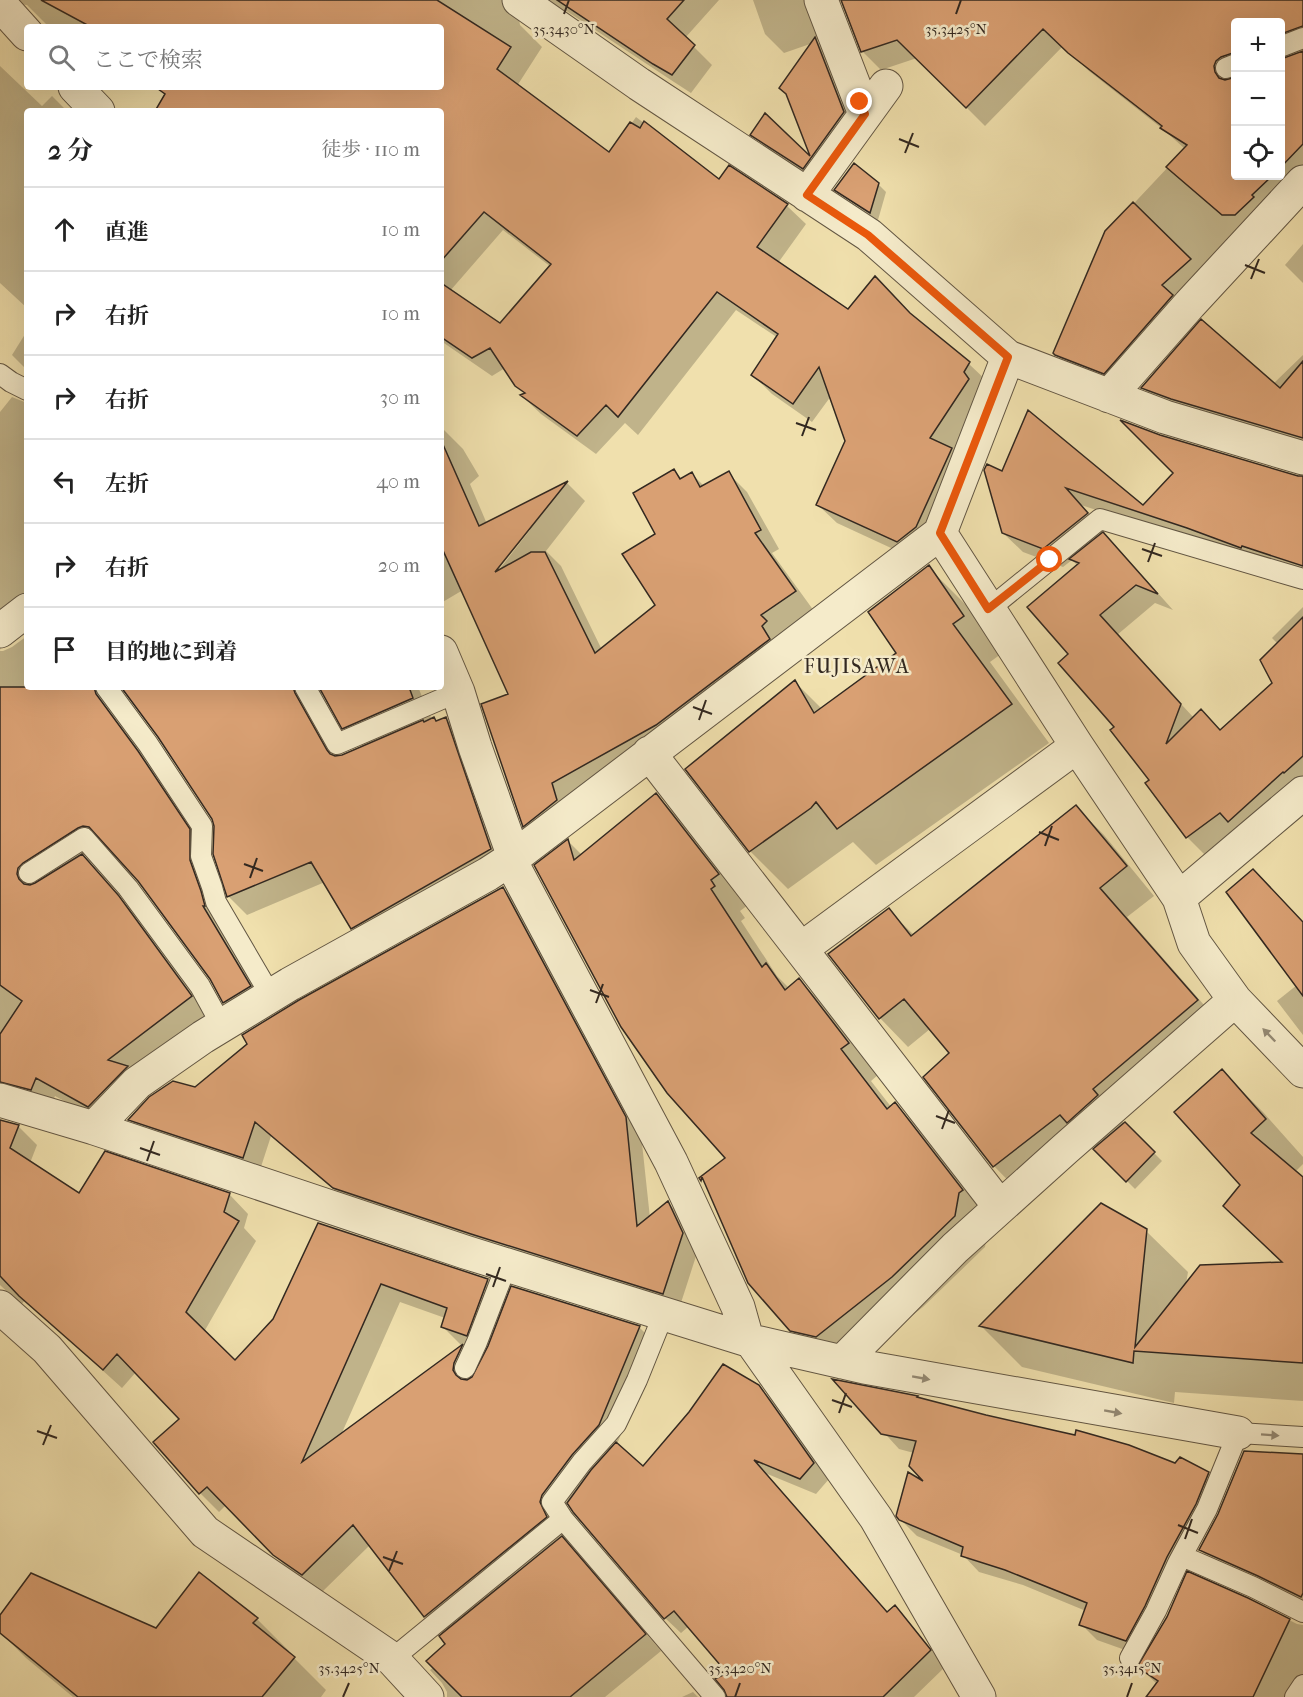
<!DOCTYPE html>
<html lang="ja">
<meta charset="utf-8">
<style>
:root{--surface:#fff;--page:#f2f2f2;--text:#222;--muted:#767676;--line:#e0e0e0}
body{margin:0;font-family:"IM FELL French Canon","Noto Serif JP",serif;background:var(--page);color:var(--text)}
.controls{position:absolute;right:18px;top:18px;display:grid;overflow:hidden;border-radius:6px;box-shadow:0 6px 24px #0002}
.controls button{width:54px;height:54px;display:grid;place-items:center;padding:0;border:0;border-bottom:2px solid var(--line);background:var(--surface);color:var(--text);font:30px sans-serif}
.stop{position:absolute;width:18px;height:18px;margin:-14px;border:4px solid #ea580c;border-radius:50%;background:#fff}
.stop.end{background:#ea580c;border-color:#fff;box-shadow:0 2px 6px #0008}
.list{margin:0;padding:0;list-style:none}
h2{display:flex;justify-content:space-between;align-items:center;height:78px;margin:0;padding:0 24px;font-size:26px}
h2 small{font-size:20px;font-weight:400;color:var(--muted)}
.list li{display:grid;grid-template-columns:39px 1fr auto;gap:18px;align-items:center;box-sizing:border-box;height:84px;padding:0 24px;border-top:2px solid var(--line)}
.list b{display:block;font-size:22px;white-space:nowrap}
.list em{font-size:20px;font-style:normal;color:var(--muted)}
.icon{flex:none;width:33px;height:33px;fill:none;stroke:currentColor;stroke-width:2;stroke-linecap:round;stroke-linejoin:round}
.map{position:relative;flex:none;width:1303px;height:1697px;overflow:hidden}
.search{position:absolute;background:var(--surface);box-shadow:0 6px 24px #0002;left:24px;top:24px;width:420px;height:66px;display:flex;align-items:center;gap:15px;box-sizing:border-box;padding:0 21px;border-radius:6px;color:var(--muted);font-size:22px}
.panel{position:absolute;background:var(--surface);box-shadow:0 6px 24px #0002;left:24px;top:108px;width:420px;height:582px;border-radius:6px}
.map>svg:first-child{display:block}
</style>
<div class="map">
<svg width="1303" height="1697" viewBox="0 0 1303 1697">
<rect width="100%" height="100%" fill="#f0e0ad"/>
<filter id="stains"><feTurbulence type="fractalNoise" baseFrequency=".00333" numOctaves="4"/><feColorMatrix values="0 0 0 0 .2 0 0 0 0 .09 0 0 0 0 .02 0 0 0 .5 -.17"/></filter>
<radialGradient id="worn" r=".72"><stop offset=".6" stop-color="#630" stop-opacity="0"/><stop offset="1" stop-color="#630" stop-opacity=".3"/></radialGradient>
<path fill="#0003" fill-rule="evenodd" d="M0 0H538L519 19 520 25 542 47 517 86 610 154 636 117 720 181 729 167 787 206 806 224 778 263 848 311 914 318 969 364 988 382 987 399 953 451 970 468 917 560 837 523 818 505 847 441 831 396 812 422 772 394 753 375 778 338 736 310 638 435 625 423 596 454 541 414 522 396 525 394 516 385 505 368 492 376 441 341V111H156L166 95 160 89 161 87H441V27H49L27 5 15 4ZM503 230 551 267 500 325 450 291Z
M541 0H719L685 38 712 65 691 93 674 82 565 10 564 13Z
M753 0H1303V181L1123 392 1076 374 1055 353 1107 232 1185 149 1164 130 1089 71 1063 46 985 126 917 58 881 70 863 52 843 0 833 1 826 38 817 41 830 54 858 128 818 183 767 149 752 135 766 116 813 161 788 95 813 43 784 53 765 34ZM1236 22H1280V176H1236Z
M0 66 42 106 52 96 67 111H27V308L0 283Z
M878 184 886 192 878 220 844 197 836 189Z
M1303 244V283L1285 265Z
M27 331V370L12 355Z
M1303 355V451L1162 406 1143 388 1273 384Z
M12 397 27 403V620L1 643 0 651H3L12 647 27 636V687H418L432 720 434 719 437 722 446 719 465 737 509 868 371 947 352 928 325 882 247 915 228 896 213 819 159 736 128 694 124 693 117 696 157 771 208 850V880L269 1005 243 1021 224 1002 211 978 139 880 107 845 103 844 97 846 82 856 137 916 210 1016 108 1125 55 1096 50 1108 0 1115V1121L18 1126 37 1145 30 1163 80 1195 106 1153 230 1195 248 1214 244 1228 256 1241 204 1332 235 1362 274 1320 318 1224 488 1280 508 1300 639 1327 658 1346 617 1444 643 1468 758 1386 774 1402 829 1479 816 1494 765 1473 888 1613 895 1607 910 1623 945 1667 914 1697H728L729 1673 689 1626 681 1633 665 1618 569 1503 560 1514 565 1536 562 1538 578 1554 661 1651 605 1697H447V1692L442 1683 430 1670 434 1667 447 1645 443 1634 425 1616 370 1545 321 1593 293 1574 226 1505 219 1512 200 1493 182 1419 136 1372 122 1388 25 1300 21 1305 0 1285V412ZM324 693 343 728 363 747 338 757 313 713 318 695ZM400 1302 445 1318 442 1326 462 1346 341 1435ZM463 1346 486 1354 481 1364Z
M1029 413 1143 507 1175 473 1159 436 1303 478V578L1081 505 1105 533 1104 534 1123 554 1173 610 1155 603 1117 635 1194 718 1221 731 1274 683 1278 644 1272 638 1303 607V790L1206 856 1187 837 1070 654 1078 566 1072 560 1063 567 1023 552 1003 533V473Z
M441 427 442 431 444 430 463 449 479 476 470 484 487 524 567 483 585 501 546 551 561 566 602 650 657 606V534L674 471 682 479 692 474 704 486 728 473 747 492 779 549 772 553 814 611 543 844 524 826 510 695 463 590 441 603ZM527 530H530L492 579 490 577Z
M928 567 966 605 1001 654 990 662 1049 743 876 865 853 842 788 889 750 851 795 682 822 709 898 653Z
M656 795 687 826 748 905 740 911 745 918 741 921 777 976 789 988 799 980 830 1011 879 1074 871 1081 892 1108 895 1104 926 1135 993 1221 989 1224 985 1247 923 1307 847 1367 822 1361 791 1330 708 1186 701 1178 728 1158 622 1027 568 841 582 855Z
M1076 807 1104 835 1154 896 1127 917 1225 1029 1120 1119 1162 1161 1135 1189 1089 1143 1022 1195 994 1166 951 1054 930 1029 908 1047 880 1018 888 910 914 935Z
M1253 871 1303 922V1035L1277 1001 1297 985Z
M503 888 519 904 641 1134 650 1218 668 1203 684 1219 698 1250 679 1309 351 1204 271 1136 259 1173 146 1135 130 1120 195 1089Z
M1222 1071 1263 1112 1303 1157V1164L1295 1172 1303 1179V1401L1175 1392 1174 1403 1022 1367 981 1326 1146 1231 1188 1272 1186 1284 1283 1263 1225 1206 1242 1185Z
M837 1381 917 1397 920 1400 1208 1473 1224 1489 1142 1656 1097 1640 1081 1624 1086 1611 1023 1585 979 1572 963 1555 917 1536 900 1519 929 1486 914 1453 899 1449Z
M1303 1456V1606L1217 1566 1200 1550 1219 1514Z
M199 1574 257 1619 289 1651 288 1652 326 1690 321 1697H73L26 1658 0 1632V1617L156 1630Z
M1247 1599 1297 1624 1303 1625V1697H1148L1158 1685 1139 1667Z
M693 1692 698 1697H682Z"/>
<path fill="#d9a073" stroke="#322820" stroke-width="1.5" d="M41 0H437L511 47 497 69 609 152 630 122 640 128 644 121 719 179 729 165 788 204 757 247 848 309 875 276 910 313 970 362 964 372 969 379 930 438 952 448 916 527 897 542 816 505 845 441 819 367 793 404 751 375 778 334 717 292 618 417 606 405 577 436 520 395 525 393 515 386 490 348 472 358 441 337V283L500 323 551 264 484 212 441 261V111H155L165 94 158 89 160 87H441V27H91Z
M557 0H684L667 19 695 45 672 75 653 64Z
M841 0H1303V26L1281 34V22H1236V52L1221 57 1216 61 1214 66 1215 72 1219 78 1225 80 1236 77V176H1272L1252 195 1254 197 1235 215H1222L1166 167 1187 145 1160 128 1162 126 1068 53 1043 29 966 108 897 40 861 52Z
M815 37 844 112 803 169 750 135 765 113 810 156 786 94 779 88Z
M1303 51V144L1281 167V59Z
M854 163 879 183 870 213 834 190Z
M1133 202 1191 259 1162 285 1173 295 1104 374 1055 355 1053 353 1105 231Z
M1201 319 1280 388 1303 361V438L1171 399 1141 388Z
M1028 410 1143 505 1173 473 1120 420 1160 435 1298 476H1303V566L1242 546 1241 548 1187 528 1066 488 1088 513 1043 549 1002 533 984 470 987 464 1002 471Z
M441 440 479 526 568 481 495 572 531 552H545L595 653 655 605 622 554 655 534 633 493 674 469 680 479 692 472 700 487 729 471 761 530 755 533 796 591 761 615 767 621 762 626 770 639 656 725 552 783 557 800 523 827 481 704 508 694 441 546Z
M1103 532 1158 594 1136 585 1100 615 1181 704 1166 744 1201 709 1220 730 1272 683 1260 660 1303 617V756L1284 773 1283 772 1228 822 1220 813 1186 838 1145 783 1149 780 1110 730 1114 727 1058 663 1068 654 1027 607 1079 563 1069 559Z
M929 565 964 616 953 624 1012 704 837 829 816 802 811 808 749 852 685 769 795 680 814 713 896 653 868 612Z
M0 687H94L96 694 138 751 190 829V860L201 891 205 906H203L251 986 223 1003 210 979 138 881 89 827 83 826 78 828 23 863 18 868 17 874 19 879 24 884 30 885 35 883 82 854 119 896 192 996 108 1060 128 1066 88 1107 36 1078 31 1090 0 1082V1034L22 1001 0 985Z
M121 687H293L295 693 327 750 330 754 335 756 342 755 423 720 424 722 434 717 436 721 446 717 491 849 351 929 311 862 227 897 213 854 214 826 212 819 158 737Z
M319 687H409L413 698 342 729Z
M656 793 719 874 711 880 715 886 711 889 762 967 766 963 785 990 799 978 849 1043 841 1049 887 1109 895 1102 963 1190 959 1193 955 1216 892 1277 816 1337 790 1331 748 1283 702 1177 701 1181 699 1178 725 1158 667 1093 621 1027 534 865 568 839 574 860Z
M1076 805 1127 866 1100 888 1198 1000 1093 1089 1098 1095 1067 1123 1060 1115 993 1167 923 1077 949 1053 904 999 879 1019 828 954 889 908 911 936Z
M1253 869 1303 922V996L1226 892Z
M503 887 626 1117 637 1226 668 1201 683 1233 663 1294 471 1234 333 1188 255 1122 243 1158 128 1120 149 1097 173 1081 195 1087 247 1044 242 1035 299 1000Z
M1222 1069 1266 1119 1251 1133 1303 1177V1363L1134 1351 1133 1363 979 1326 1101 1203 1147 1229 1135 1347 1200 1265 1282 1262 1223 1206 1240 1185 1174 1112Z
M0 1120 19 1125 10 1148 79 1193 105 1151 230 1193 224 1212 239 1221 186 1312 235 1360 273 1319 318 1223 488 1279 467 1336 441 1327 447 1308 381 1284 302 1462 463 1344 454 1363 453 1370 456 1375 461 1379 467 1380 472 1377 488 1346 511 1286 640 1326 599 1425 572 1455 542 1495 540 1502 547 1517 424 1617 353 1525 302 1575 273 1555 207 1487 199 1494 153 1442 179 1419 117 1354 103 1370 19 1296 0 1276Z
M1125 1122 1155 1152 1126 1182 1093 1149Z
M723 1364 759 1385 814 1463 800 1479 754 1460 887 1612 895 1605 931 1650 883 1697H727L724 1690 715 1679 727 1673 674 1611 664 1619 573 1512 567 1503 591 1470 616 1442 643 1466 689 1412Z
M832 1379 918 1396 917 1397 986 1415 1075 1435 1076 1430 1129 1445 1175 1463 1180 1457 1209 1472 1196 1504 1167 1557 1145 1606 1126 1641 1079 1625 1087 1603 1005 1570 961 1556 963 1547 899 1520 896 1516 908 1472 923 1481 909 1466 916 1441 881 1434Z
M1244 1451 1303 1454V1593L1301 1597 1258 1576 1199 1550 1218 1514Z
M562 1536 646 1634 570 1697H462L426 1661 445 1644 439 1636Z
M1187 1571 1248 1598 1290 1619 1253 1697H1146L1158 1681 1137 1667 1167 1617Z
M199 1572 258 1618 253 1623 295 1657 262 1697H78L0 1633V1615L31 1573 156 1628Z"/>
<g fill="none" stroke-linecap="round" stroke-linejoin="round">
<defs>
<path id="lane" d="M1280 47 1303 38
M1226 68 1236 64
M0 374 11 382 27 390
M989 609 1100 519 1303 579
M106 687 148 744 202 826 201 856 212 887 216 902 271 996
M305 687 337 744 458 692
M29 873 84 838 128 888 200 986 222 1026
M664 1313 637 1380 616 1424 582 1462 552 1502 563 1519 715 1697
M465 1368 477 1342 507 1264
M1182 1556 1253 1587 1303 1612
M1130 1658 1156 1611 1178 1563 1207 1509 1238 1433 1303 1437
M392 1659 563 1519
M1295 1697 1303 1685"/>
<path id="street" d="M519 0 639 84 869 235 1008 357 1165 417 1303 458
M821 0 865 114
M0 4 27 34
M75 87 98 111
M807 195 886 86
M1109 396 1190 304 1303 182
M940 533 1077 746 1179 898 1194 943 1235 1000 1303 1071
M0 631 27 610
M441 652 458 692 475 747 514 857
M649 753 1000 1207
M510 860 671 1162 738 1307 747 1339
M1179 898 1303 793
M801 949 1077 746
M0 1100 94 1128 465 1252 751 1341 864 1367 1238 1433
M94 1128 137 1083 203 1037 290 984 488 874 514 857 940 533 1008 357
M0 1307 47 1349 205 1532 392 1659 427 1697
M751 1341 876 1518 979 1697
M842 1362 955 1248 1065 1149 1235 1000"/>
</defs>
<use href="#lane" stroke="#625643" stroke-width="22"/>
<use href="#street" stroke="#625643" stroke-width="35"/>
<use href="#lane" stroke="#f5ebca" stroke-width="20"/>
<use href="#street" stroke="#f5ebca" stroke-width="33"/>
</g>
<defs><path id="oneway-solid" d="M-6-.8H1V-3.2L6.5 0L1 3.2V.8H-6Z" transform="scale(1.5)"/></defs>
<g fill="#948a75">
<use href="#oneway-solid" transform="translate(1269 1035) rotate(-134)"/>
<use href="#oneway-solid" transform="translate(921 1378) rotate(10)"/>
<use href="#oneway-solid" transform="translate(1113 1412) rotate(10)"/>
<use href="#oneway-solid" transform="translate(1270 1435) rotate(4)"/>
</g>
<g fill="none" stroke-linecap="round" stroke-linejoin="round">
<path stroke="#ea580c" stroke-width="8" d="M860 102 865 114 807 195 868 235 1008 357 940 533 988 609 1050 560"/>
</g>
<path fill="none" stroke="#322820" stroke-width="2" d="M564 14 569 0M956 14 961 0M899 139 919 147M905 153 913 133M1245 265 1265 273M1251 279 1259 259M796 423 816 430M802 436 809 417M1142 549 1162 556M1148 562 1155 543M693 707 712 714M699 720 706 700M1039 832 1059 840M1045 846 1052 826M244 864 263 871M250 878 257 858M590 990 609 997M596 1003 603 984M936 1116 955 1123M942 1129 949 1110M140 1148 160 1155M147 1161 154 1141M486 1274 506 1281M493 1287 500 1267M832 1400 852 1407M839 1413 846 1393M37 1431 57 1438M43 1445 51 1425M1178 1525 1198 1533M1185 1539 1192 1519M383 1557 403 1564M389 1571 397 1551M343 1697 349 1683M735 1697 740 1683M1127 1697 1132 1683"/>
<g text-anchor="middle" stroke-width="5" stroke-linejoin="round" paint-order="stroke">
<g font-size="20" letter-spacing="1.5" fill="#322820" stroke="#f5ebca">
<text x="857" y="673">FUJISAWA</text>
</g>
</g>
<g font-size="15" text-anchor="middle" fill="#322820" stroke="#f5ebca" stroke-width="5" stroke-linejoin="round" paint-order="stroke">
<text x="564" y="34">35.3430°N</text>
<text x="956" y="34">35.3425°N</text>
<text x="349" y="1673">35.3425°N</text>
<text x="740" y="1673">35.3420°N</text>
<text x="1132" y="1673">35.3415°N</text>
</g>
<rect width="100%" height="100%" filter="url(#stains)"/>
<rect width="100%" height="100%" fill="url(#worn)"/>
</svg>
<div class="controls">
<button>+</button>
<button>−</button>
<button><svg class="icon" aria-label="locate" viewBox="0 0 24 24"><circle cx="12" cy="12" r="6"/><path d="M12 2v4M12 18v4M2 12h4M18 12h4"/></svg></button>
</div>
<div class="stop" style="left:1050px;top:560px"></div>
<div class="stop end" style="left:860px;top:102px"></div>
<div class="search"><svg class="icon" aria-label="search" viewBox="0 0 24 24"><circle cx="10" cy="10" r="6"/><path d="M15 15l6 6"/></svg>ここで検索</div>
<section class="panel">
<h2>2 分<small>徒歩 · 110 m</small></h2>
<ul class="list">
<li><svg class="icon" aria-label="ahead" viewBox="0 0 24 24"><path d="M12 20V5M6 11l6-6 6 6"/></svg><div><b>直進</b></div><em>10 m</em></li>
<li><svg class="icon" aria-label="right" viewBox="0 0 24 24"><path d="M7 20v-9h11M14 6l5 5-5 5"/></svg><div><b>右折</b></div><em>10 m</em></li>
<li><svg class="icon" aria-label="right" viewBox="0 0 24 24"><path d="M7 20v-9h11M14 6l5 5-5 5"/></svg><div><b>右折</b></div><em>30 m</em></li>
<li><svg class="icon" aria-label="left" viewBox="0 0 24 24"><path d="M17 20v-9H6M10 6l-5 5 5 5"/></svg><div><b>左折</b></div><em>40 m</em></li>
<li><svg class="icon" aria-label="right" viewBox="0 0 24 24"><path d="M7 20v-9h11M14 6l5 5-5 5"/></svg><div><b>右折</b></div><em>20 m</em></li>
<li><svg class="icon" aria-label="arrive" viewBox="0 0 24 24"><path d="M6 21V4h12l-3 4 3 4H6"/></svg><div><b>目的地に到着</b></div></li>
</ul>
</section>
</div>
